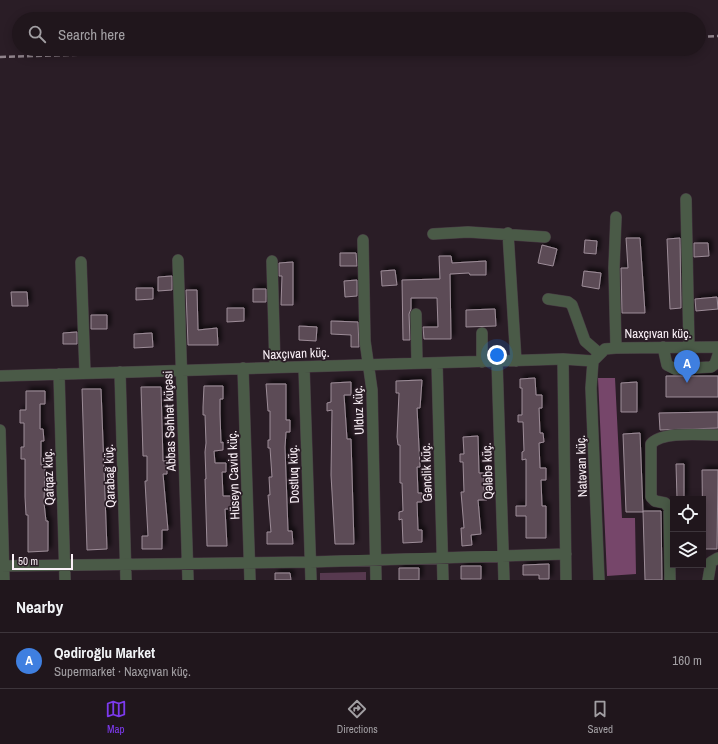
<!DOCTYPE html>
<meta charset="utf-8">
<style>
:root{--surface:#20161c;--page:#2d2329;--text:#f1f3f6;--muted:#a29fa3;--line:#3d353b;--accent:#7c3aed}
body{margin:0;font-family:"Archivo Narrow",sans-serif;background:var(--page);color:var(--text)}
.controls{position:absolute;right:12px;bottom:12px;display:grid;overflow:hidden;border-radius:0px;box-shadow:0 2px 10px #0003}
.controls button{width:36px;height:36px;display:grid;place-items:center;padding:0;border:0;border-bottom:1px solid var(--line);background:var(--surface);color:var(--text);font:20px sans-serif}
.scale{position:absolute;left:12px;bottom:10px;width:61px;box-sizing:border-box;padding-left:4px;border:2px solid #faf0f7;border-top:0;font-size:11px;line-height:14px;white-space:nowrap;color:#faf0f7;-webkit-text-stroke:3px #2a1d26;paint-order:stroke}
.you{position:absolute;left:497px;top:355px;width:14px;height:14px;margin:-10px;border:3px solid #fff;border-radius:50%;background:#1a73e8;box-shadow:0 0 0 6px #1a73e833}
.badge{display:grid;place-items:center;width:26px;height:26px;border-radius:50%;background:var(--accent);color:#fff;font-size:13px;font-weight:700}
.pin{position:absolute;translate:-50% -33px;filter:drop-shadow(0 1px 2px #0008)}
.pin::after{content:'';position:absolute;top:21px;width:14px;height:12px;background:inherit;clip-path:polygon(0 0,100% 0,50% 100%)}
.list{margin:0;padding:0;list-style:none}
h2{display:flex;justify-content:space-between;align-items:center;height:52px;margin:0;padding:0 16px;font-size:17px}
h2 small{font-size:13px;font-weight:400;color:var(--muted)}
.list li{display:grid;grid-template-columns:26px 1fr auto;gap:12px;align-items:center;box-sizing:border-box;height:56px;padding:0 16px;border-top:1px solid var(--line)}
.list b{display:block;font-size:15px;white-space:nowrap}
.list p{margin:0;font-size:13px;white-space:nowrap;color:var(--muted)}
.list em{font-size:13px;font-style:normal;color:var(--muted)}
.icon{flex:none;width:22px;height:22px;fill:none;stroke:currentColor;stroke-width:2;stroke-linecap:round;stroke-linejoin:round}
.map{position:relative;flex:none;width:718px;height:580px;overflow:hidden}
.search{position:absolute;background:var(--surface);box-shadow:0 2px 10px #0003;left:12px;right:12px;top:12px;height:44px;display:flex;align-items:center;gap:10px;box-sizing:border-box;padding:0 14px;border-radius:22px;color:var(--muted);font-size:15px}
.sheet{height:108px;background:var(--surface)}
nav{display:flex;justify-content:space-around;align-items:center;box-sizing:border-box;height:56px;border-top:1px solid var(--line);background:var(--surface);font-size:11px;color:var(--muted)}
nav a{display:grid;justify-items:center;gap:2px}
nav .on{color:var(--accent)}
.map>svg:first-child{display:block}
</style>
<div class="map">
<svg width="718" height="580" viewBox="0 0 718 580">
<defs>
<filter id="shadow"><feDropShadow dx="3.5" dy="-3.5" stdDeviation="2" flood-color="#0009"/></filter>
</defs>
<rect width="100%" height="100%" fill="#2a1d26"/>
<path fill="#57394f" d="M366 572V580H320V573Z"/>
<path fill="#76466a" d="M598 378H615L622 518H635L636 574 607 576Z"/>
<path fill="#5b4c56" stroke="#9d8c98" filter="url(#shadow)" d="M626 238H640L645 313H622L621 268H628Z
M680 238 681 308 670 309 667 239Z
M585 240 597 241 596 254 584 253Z
M694 243H708L709 256 694 257Z
M542 245 557 249 553 266 538 263Z
M340 253H356L357 266H340Z
M439 256H451L452 263 486 261V275H470L469 273 450 274 451 339H424L423 327H438L437 298H411V309L409 314 410 340H403L402 280 440 279Z
M293 262V305H281L282 276H279V263Z
M395 270 397 285 382 286 381 271Z
M584 271 601 273 599 289 582 286Z
M172 276V290L158 291V277Z
M357 280V296L345 297 344 281Z
M136 288H153V299L136 300Z
M253 289H266V302H253Z
M186 290H197L198 330 217 328 218 345H188Z
M11 292H27L28 306H12Z
M717 297 718 309 696 311 695 299Z
M227 308H244V321L227 322Z
M495 309 496 326 466 327V310Z
M91 315H107V329H91Z
M331 321 358 322 359 347H351V335L331 334Z
M299 326 317 327 316 341 299 340Z
M77 332V344H63V333Z
M152 333 153 347 134 348V334Z
M666 376H718V397H666Z
M535 378 536 395H542V408H539L540 433H543L544 442 539 443 540 468H546V480H541L542 506H546V538H526V516H516V506H526V459L522 460V452L524 451 523 422H518V415H522V388H520V379Z
M422 380 420 408H417L420 467H417L418 493H422V502H417L418 530H422V542L403 543 402 519 399 520V512L403 511 402 483H400V445H398L397 437 399 393H396V381Z
M351 382V395H344L347 439H351L354 544H335L331 475 332 410 327 411V403L331 402V383Z
M637 382V412H621V383Z
M266 384H286V420H290V432H286L285 447 288 531H292L293 544H267V532H271L268 495H270L269 477H272L270 448H268V440H270V411H268Z
M204 386H223V399H220V414L221 443 223 442V450L214 451 215 463H226V472H222L223 496H232V509H225L227 546H207L205 479H206L205 452 206 443 205 415H203V407Z
M141 387H161L163 461H167V474H163L168 530H162V549H142V536H148L145 481H147V456H143Z
M82 389H101L107 549 87 550Z
M26 391H45V404H40V429H43L44 441H41V465H45L44 503 46 521H48V551L28 552V515H26L25 497V459H21V447H24V423H20V410H26Z
M718 412V428L660 430 659 413Z
M640 433 643 512H626L623 434Z
M478 436 479 473H484V490H486L487 500H478L481 534 471 535 472 545 462 546 461 528H464L461 492H464L463 462H460V454H464L463 437Z
M676 464H684V499H677Z
M702 470H718L717 549H703Z
M643 511H661L662 580H645Z
M549 564V579H539V575H523V565Z
M461 566H481V579H461Z
M399 568H419V580H399Z
M275 573H290L291 580H275Z"/>
<g fill="none" stroke-linecap="round" stroke-linejoin="round">
<defs>
<path id="minor" d="M686 199 689 347
M508 233 516 361
M433 234 468 232 545 237
M363 240 365 341 372 390 376 580
M178 260 188 580
M272 261 275 367
M81 262 85 373
M548 299 568 302 572 305 585 341 600 354
M416 314 417 363
M482 333V362
M663 347 667 365 675 369 711 367 715 364 718 355
M616 348 614 268 616 217
M563 359 566 580
M497 361 504 580
M437 363 443 580
M304 367 311 580
M243 368 250 580
M120 372 126 580
M59 374 65 580
M0 376 563 359 593 361
M0 430 4 580
M0 566 310 562 566 554
M599 580 591 388 593 361 605 349 616 348 718 347
M670 580 669 508 665 503 655 501 651 497V444C662 431 701 435 718 435
M708 580 711 562 718 558"/>
</defs>
<use href="#minor" stroke="#473b43" stroke-width="12"/>
<use href="#minor" stroke="#4a5a47" stroke-width="11"/>
<path stroke="#90848c" stroke-width="2.5" stroke-dasharray="6 3" stroke-linecap="butt" d="M699 37 718 36
M0 57 285 49"/>
</g>
<g text-anchor="middle" stroke-width="3.5" stroke-linejoin="round" paint-order="stroke">
<g font-size="13" fill="#faf0f7" stroke="#2a1d26">
<text x="658" y="338">Naxçıvan küç.</text>
<text transform="translate(296 353) rotate(-2)" y="5">Naxçıvan küç.</text>
<text transform="translate(358 410) rotate(-92)" y="5">Ulduz küç.</text>
<text transform="translate(169 421) rotate(-92)" y="5">Abbas Səhhət küçəsi</text>
<text transform="translate(581 466) rotate(-92)" y="5">Natəvan küç.</text>
<text transform="translate(487 471) rotate(-92)" y="5">Qələbə küç.</text>
<text transform="translate(426 472) rotate(-92)" y="5">Gənclik küç.</text>
<text transform="translate(293 474) rotate(-92)" y="5">Dostluq küç.</text>
<text transform="translate(233 475) rotate(-92)" y="5">Hüseyn Cavid küç.</text>
<text transform="translate(109 476) rotate(-92)" y="5">Qarabağ küç.</text>
<text transform="translate(48 477) rotate(-92)" y="5">Qafqaz küç.</text>
</g>
</g>
</svg>
<div class="controls">
<button><svg class="icon" aria-label="locate" viewBox="0 0 24 24"><circle cx="12" cy="12" r="6"/><path d="M12 2v4M12 18v4M2 12h4M18 12h4"/></svg></button>
<button><svg class="icon" aria-label="layers" viewBox="0 0 24 24"><path d="M12 4l9 5-9 5-9-5zM3 14l9 5 9-5"/></svg></button>
</div>
<div class="scale">50 m</div>
<div class="you"></div>
<div class="pin badge" style="left:687px;top:383px;background:#3f7fe0">A</div>
<div class="search"><svg class="icon" aria-label="search" viewBox="0 0 24 24"><circle cx="10" cy="10" r="6"/><path d="M15 15l6 6"/></svg>Search here</div>
</div>
<section class="sheet">
<h2>Nearby<small></small></h2>
<ul class="list">
<li><span class="badge" style="background:#3f7fe0">A</span><div><b>Qədiroğlu Market</b><p>Supermarket · Naxçıvan küç.</p></div><em>160 m</em></li>
</ul>
</section>
<nav>
<a class="on"><svg class="icon" aria-label="map" viewBox="0 0 24 24"><path d="M3 6l6-2 6 2 6-2v14l-6 2-6-2-6 2zM9 4v14M15 6v14"/></svg>Map</a>
<a><svg class="icon" aria-label="directions" viewBox="0 0 24 24"><path d="M12 3l9 9-9 9-9-9zM9 14v-3h6M13 9l2 2-2 2"/></svg>Directions</a>
<a><svg class="icon" aria-label="saved" viewBox="0 0 24 24"><path d="M7 4h10v16l-5-4-5 4z"/></svg>Saved</a>
</nav>
